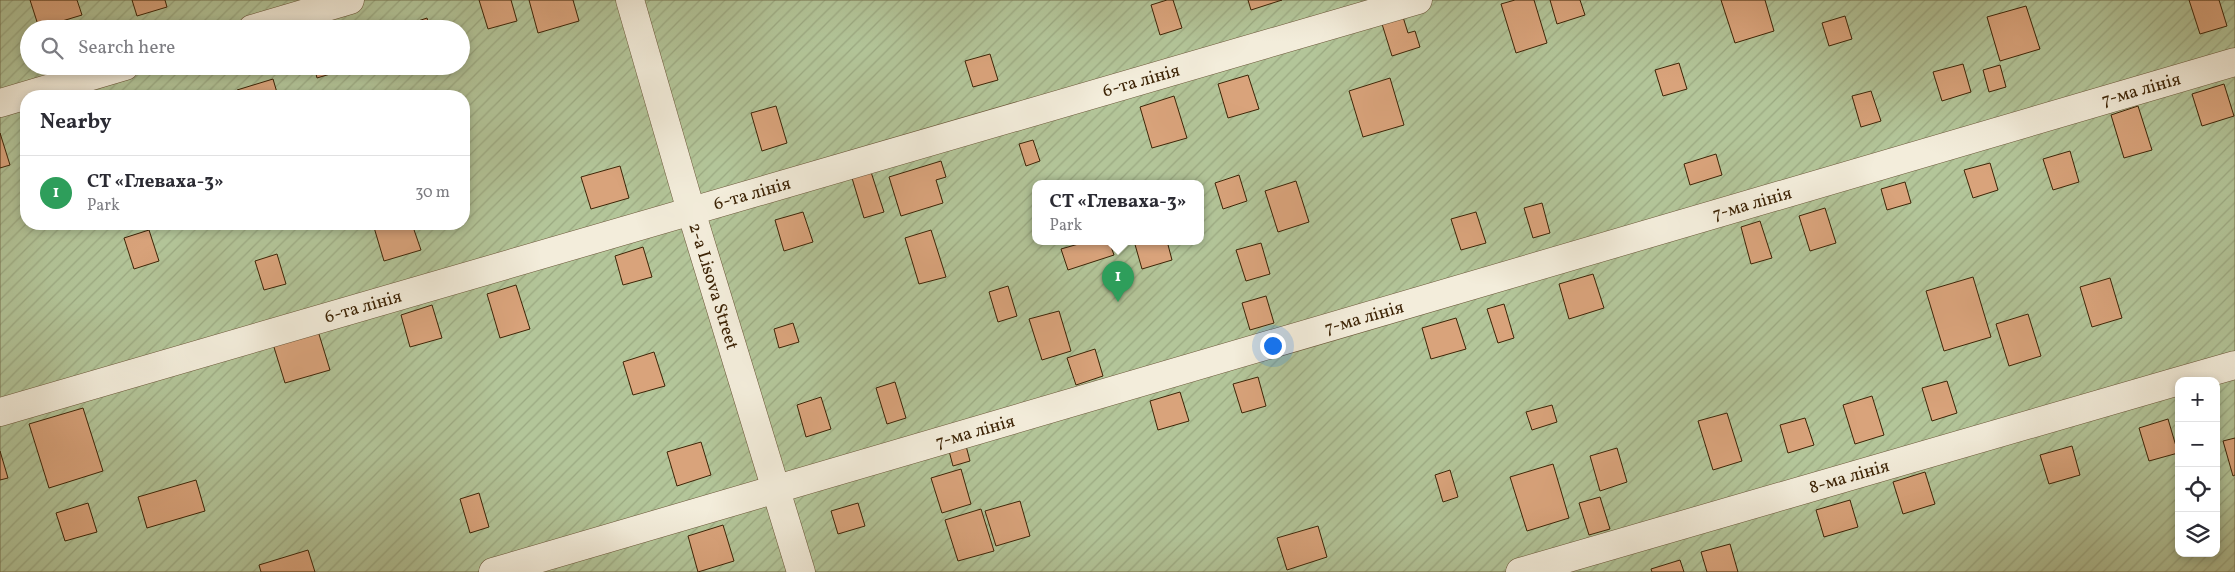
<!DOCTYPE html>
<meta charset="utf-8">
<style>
:root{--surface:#fff;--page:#f7f7f7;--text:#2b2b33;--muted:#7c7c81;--line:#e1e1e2;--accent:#db2777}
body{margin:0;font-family:Vollkorn,serif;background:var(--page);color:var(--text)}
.controls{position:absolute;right:15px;bottom:15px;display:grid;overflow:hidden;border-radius:10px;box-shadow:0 2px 8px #0003}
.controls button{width:45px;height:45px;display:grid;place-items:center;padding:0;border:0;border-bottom:1px solid var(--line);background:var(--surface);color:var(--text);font:25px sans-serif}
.you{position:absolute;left:1272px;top:345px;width:18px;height:18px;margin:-12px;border:4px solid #fff;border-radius:50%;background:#1a73e8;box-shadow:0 0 0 8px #1a73e833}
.badge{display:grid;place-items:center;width:32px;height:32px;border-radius:50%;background:var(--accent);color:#fff;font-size:16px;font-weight:700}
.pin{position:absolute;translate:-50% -41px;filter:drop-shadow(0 1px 2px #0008)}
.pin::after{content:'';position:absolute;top:26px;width:18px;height:15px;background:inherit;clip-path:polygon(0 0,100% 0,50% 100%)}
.popup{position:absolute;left:1032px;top:180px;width:172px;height:65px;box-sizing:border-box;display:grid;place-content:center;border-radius:10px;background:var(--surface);filter:drop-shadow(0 1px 4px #0005);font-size:16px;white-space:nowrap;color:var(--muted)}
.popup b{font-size:19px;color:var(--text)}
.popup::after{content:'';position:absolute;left:50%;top:100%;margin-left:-10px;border:10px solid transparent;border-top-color:var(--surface)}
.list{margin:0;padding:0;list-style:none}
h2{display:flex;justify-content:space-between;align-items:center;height:65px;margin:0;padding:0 20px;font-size:21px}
h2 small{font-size:16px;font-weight:400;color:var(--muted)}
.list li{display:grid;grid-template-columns:32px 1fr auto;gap:15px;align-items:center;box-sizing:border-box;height:75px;padding:0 20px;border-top:1px solid var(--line)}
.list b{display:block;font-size:19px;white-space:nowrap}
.list p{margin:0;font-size:16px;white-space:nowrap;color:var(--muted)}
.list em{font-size:16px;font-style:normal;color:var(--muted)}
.icon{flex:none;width:28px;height:28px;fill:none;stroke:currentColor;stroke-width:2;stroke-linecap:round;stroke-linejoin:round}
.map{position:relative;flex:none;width:2235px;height:572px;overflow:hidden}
.search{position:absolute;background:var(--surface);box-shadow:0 2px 8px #0003;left:20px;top:20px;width:450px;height:55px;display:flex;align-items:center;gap:12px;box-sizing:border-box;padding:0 18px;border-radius:28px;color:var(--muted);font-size:19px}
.panel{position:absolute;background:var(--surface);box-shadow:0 2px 8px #0003;left:20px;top:90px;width:450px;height:140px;border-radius:20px}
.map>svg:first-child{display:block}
</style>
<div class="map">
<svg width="2235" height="572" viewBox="0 0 2235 572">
<defs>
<pattern id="garden-furrows" width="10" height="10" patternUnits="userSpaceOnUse" patternTransform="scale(1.25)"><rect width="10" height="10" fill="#b3c599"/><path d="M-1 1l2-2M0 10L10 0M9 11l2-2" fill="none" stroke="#9ba982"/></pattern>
</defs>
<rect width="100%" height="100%" fill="#ece4c7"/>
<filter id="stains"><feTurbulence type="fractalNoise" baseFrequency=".004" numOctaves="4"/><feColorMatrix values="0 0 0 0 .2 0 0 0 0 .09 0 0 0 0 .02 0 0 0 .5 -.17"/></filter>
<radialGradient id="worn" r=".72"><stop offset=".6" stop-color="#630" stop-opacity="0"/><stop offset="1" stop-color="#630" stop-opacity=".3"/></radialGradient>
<path fill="url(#garden-furrows)" stroke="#787450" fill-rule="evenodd" d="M0 0H2235V572H0ZM29 29H461V66H29ZM26 96H464V224H26ZM1036 183H1200V241H1036ZM2179 381H2216V553H2179Z"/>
<path fill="#d9a37b" stroke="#3d2406" d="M30 0H77L82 15 39 28Z
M132 0H165L167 7 137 16Z
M479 0H511L517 21 488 29Z
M529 0H573L579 21 538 33Z
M1167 0H1173L1182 28 1160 35 1151 5Z
M1248 0H1282L1251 10Z
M1515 0H1534L1547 43 1516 53 1501 4Z
M1550 0H1580L1585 15 1557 24Z
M1721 0H1765L1774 31 1735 43Z
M2189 0H2219L2227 26 2200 34Z
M2026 6 2040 49 2000 61 1987 17Z
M1845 16 1852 39 1829 46 1822 23Z
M1403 17 1408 33 1415 31 1420 47 1392 56 1382 24Z
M427 18 430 29H397V28Z
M990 54 998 80 973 87 965 61Z
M1679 63 1687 89 1663 96 1655 70Z
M1963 64 1971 92 1942 101 1933 72Z
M2000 65 2006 87 1989 92 1983 70Z
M314 66H349L350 68 317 78Z
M1248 75 1259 109 1228 118 1218 84Z
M1390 78 1404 125 1363 137 1349 91Z
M273 79 278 96H239L237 90Z
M2224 84 2234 116 2202 126 2192 94Z
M1871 91 1881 121 1861 127 1852 96Z
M1174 96 1187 138 1152 148 1140 107Z
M776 106 787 143 762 151 751 113Z
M2138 106 2152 150 2124 158 2111 115Z
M0 133 10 165 0 168Z
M1033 140 1040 161 1026 166 1019 144Z
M2070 151 2079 182 2053 190 2043 159Z
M1716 154 1722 175 1690 185 1684 164Z
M941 161 946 177 936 180 943 203 901 216 889 177Z
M1990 163 1998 190 1973 198 1964 170Z
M620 166 629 198 591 209 581 177Z
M871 172 884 212 864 218 852 178Z
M1239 175 1247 201 1223 209 1215 183Z
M1296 181 1309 222 1278 232 1265 191Z
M1905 182 1911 203 1887 210 1881 189Z
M1542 203 1550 233 1533 238 1524 208Z
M1825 208 1836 243 1810 251 1799 216Z
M803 212 813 242 784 251 775 220Z
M1476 212 1486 243 1461 250 1451 219Z
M1760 221 1772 258 1751 264 1741 227Z
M373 224H412L421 250 384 261Z
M149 230 159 261 134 269 124 238Z
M931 230 946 277 919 284 905 238Z
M1089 241H1109L1114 255 1068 270 1061 249Z
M1134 241H1167L1172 260 1142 269Z
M1261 243 1270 274 1246 281 1236 250Z
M643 247 652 277 623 285 615 256Z
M277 254 286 284 264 290 255 261Z
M1593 274 1604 308 1569 319 1559 284Z
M1973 277 1991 337 1944 351 1926 291Z
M2110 278 2122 318 2092 327 2080 287Z
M516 285 530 329 500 338 487 294Z
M1008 286 1017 316 998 322 989 292Z
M1266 296 1274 323 1250 330 1242 303Z
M1504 304 1514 338 1498 343 1487 309Z
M432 305 442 338 410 347 401 315Z
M1059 311 1071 351 1042 360 1029 319Z
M2028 314 2041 356 2009 366 1996 324Z
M1456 318 1466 349 1431 359 1422 328Z
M793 323 799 342 779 348 774 329Z
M318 331 330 370 285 383 273 344Z
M1095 349 1103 376 1076 385 1067 358Z
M654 352 665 386 633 395 623 362Z
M1258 377 1266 406 1242 413 1233 384Z
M1947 381 1957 413 1932 421 1922 388Z
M895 382 906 418 887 424 876 388Z
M1180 392 1189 421 1158 430 1150 401Z
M1872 396 1884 435 1855 444 1843 405Z
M821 397 831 429 806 437 797 405Z
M1552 405 1557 422 1532 430 1526 412Z
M83 408 103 471 49 488 29 424Z
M1727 413 1742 461 1713 470 1698 421Z
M1805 418 1814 445 1788 453 1780 425Z
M2168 419 2178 453 2149 461 2139 428Z
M2235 438V475L2233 476 2223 441Z
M701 442 711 475 677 486 667 452Z
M965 442 970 461 953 466 948 447Z
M2072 446 2080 475 2049 484 2040 455Z
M1617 448 1627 482 1600 491 1590 456Z
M0 451 8 478 0 480Z
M1553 464 1569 518 1527 531 1510 477Z
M961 469 971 504 942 513 931 478Z
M1450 470 1458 497 1443 502 1435 475Z
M1925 472 1935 504 1903 514 1893 482Z
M196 480 205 511 147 528 138 497Z
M479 493 489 527 470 533 460 499Z
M1600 497 1610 529 1589 535 1579 503Z
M1850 500 1858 527 1824 537 1816 510Z
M1020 501 1030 536 996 546 985 511Z
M88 503 97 532 65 541 56 513Z
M858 503 865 526 838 534 831 511Z
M981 509 994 551 958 561 945 520Z
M723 525 734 561 698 572 688 536Z
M1318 526 1327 557 1287 570 1277 538Z
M1730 544 1738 572H1707L1701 552Z
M308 550 315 572H261L259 565Z
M1680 560 1684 572H1652L1651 569Z"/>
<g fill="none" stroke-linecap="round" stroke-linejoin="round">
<defs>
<path id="minor" d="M630 0 691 211 801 572
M252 29 350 0
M0 103 125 66
M2179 381 2235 365
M0 412 1418 0
M493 572 2235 62
M1520 572 2179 381"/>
</defs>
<use href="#minor" stroke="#695436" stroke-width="29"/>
<use href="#minor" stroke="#f3eddb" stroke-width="28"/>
</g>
<g text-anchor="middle" stroke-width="4.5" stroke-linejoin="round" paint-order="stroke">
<g font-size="18" fill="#3d2406" stroke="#f3eddb">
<text transform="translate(1141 80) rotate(-16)" y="6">6-та лінія</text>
<text transform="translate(2141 89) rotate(-16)" y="6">7-ма лінія</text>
<text transform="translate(752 193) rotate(-16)" y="6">6-та лінія</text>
<text transform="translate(1752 203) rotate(-16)" y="6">7-ма лінія</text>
<text transform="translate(714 286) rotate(73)" y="6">2-a Lisova Street</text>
<text transform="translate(363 306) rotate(-16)" y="6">6-та лінія</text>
<text transform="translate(1364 317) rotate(-16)" y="6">7-ма лінія</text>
<text transform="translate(975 431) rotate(-16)" y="6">7-ма лінія</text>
<text transform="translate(1849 476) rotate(-16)" y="6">8-ма лінія</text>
</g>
</g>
<rect width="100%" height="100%" filter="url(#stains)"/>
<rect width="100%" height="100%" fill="url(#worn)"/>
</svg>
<div class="controls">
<button>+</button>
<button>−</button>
<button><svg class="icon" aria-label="locate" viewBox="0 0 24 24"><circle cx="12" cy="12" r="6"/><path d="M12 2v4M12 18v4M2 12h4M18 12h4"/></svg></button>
<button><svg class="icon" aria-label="layers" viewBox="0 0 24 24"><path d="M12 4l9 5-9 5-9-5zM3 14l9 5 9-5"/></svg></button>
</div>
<div class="you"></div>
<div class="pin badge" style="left:1118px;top:302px;background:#2e9e5b">1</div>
<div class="popup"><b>СТ «Глеваха-3»</b>Park</div>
<div class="search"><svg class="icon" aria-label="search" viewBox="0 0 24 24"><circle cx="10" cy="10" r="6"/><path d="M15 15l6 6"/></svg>Search here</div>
<section class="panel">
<h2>Nearby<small></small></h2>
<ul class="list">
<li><span class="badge" style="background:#2e9e5b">1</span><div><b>СТ «Глеваха-3»</b><p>Park</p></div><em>30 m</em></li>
</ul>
</section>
</div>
